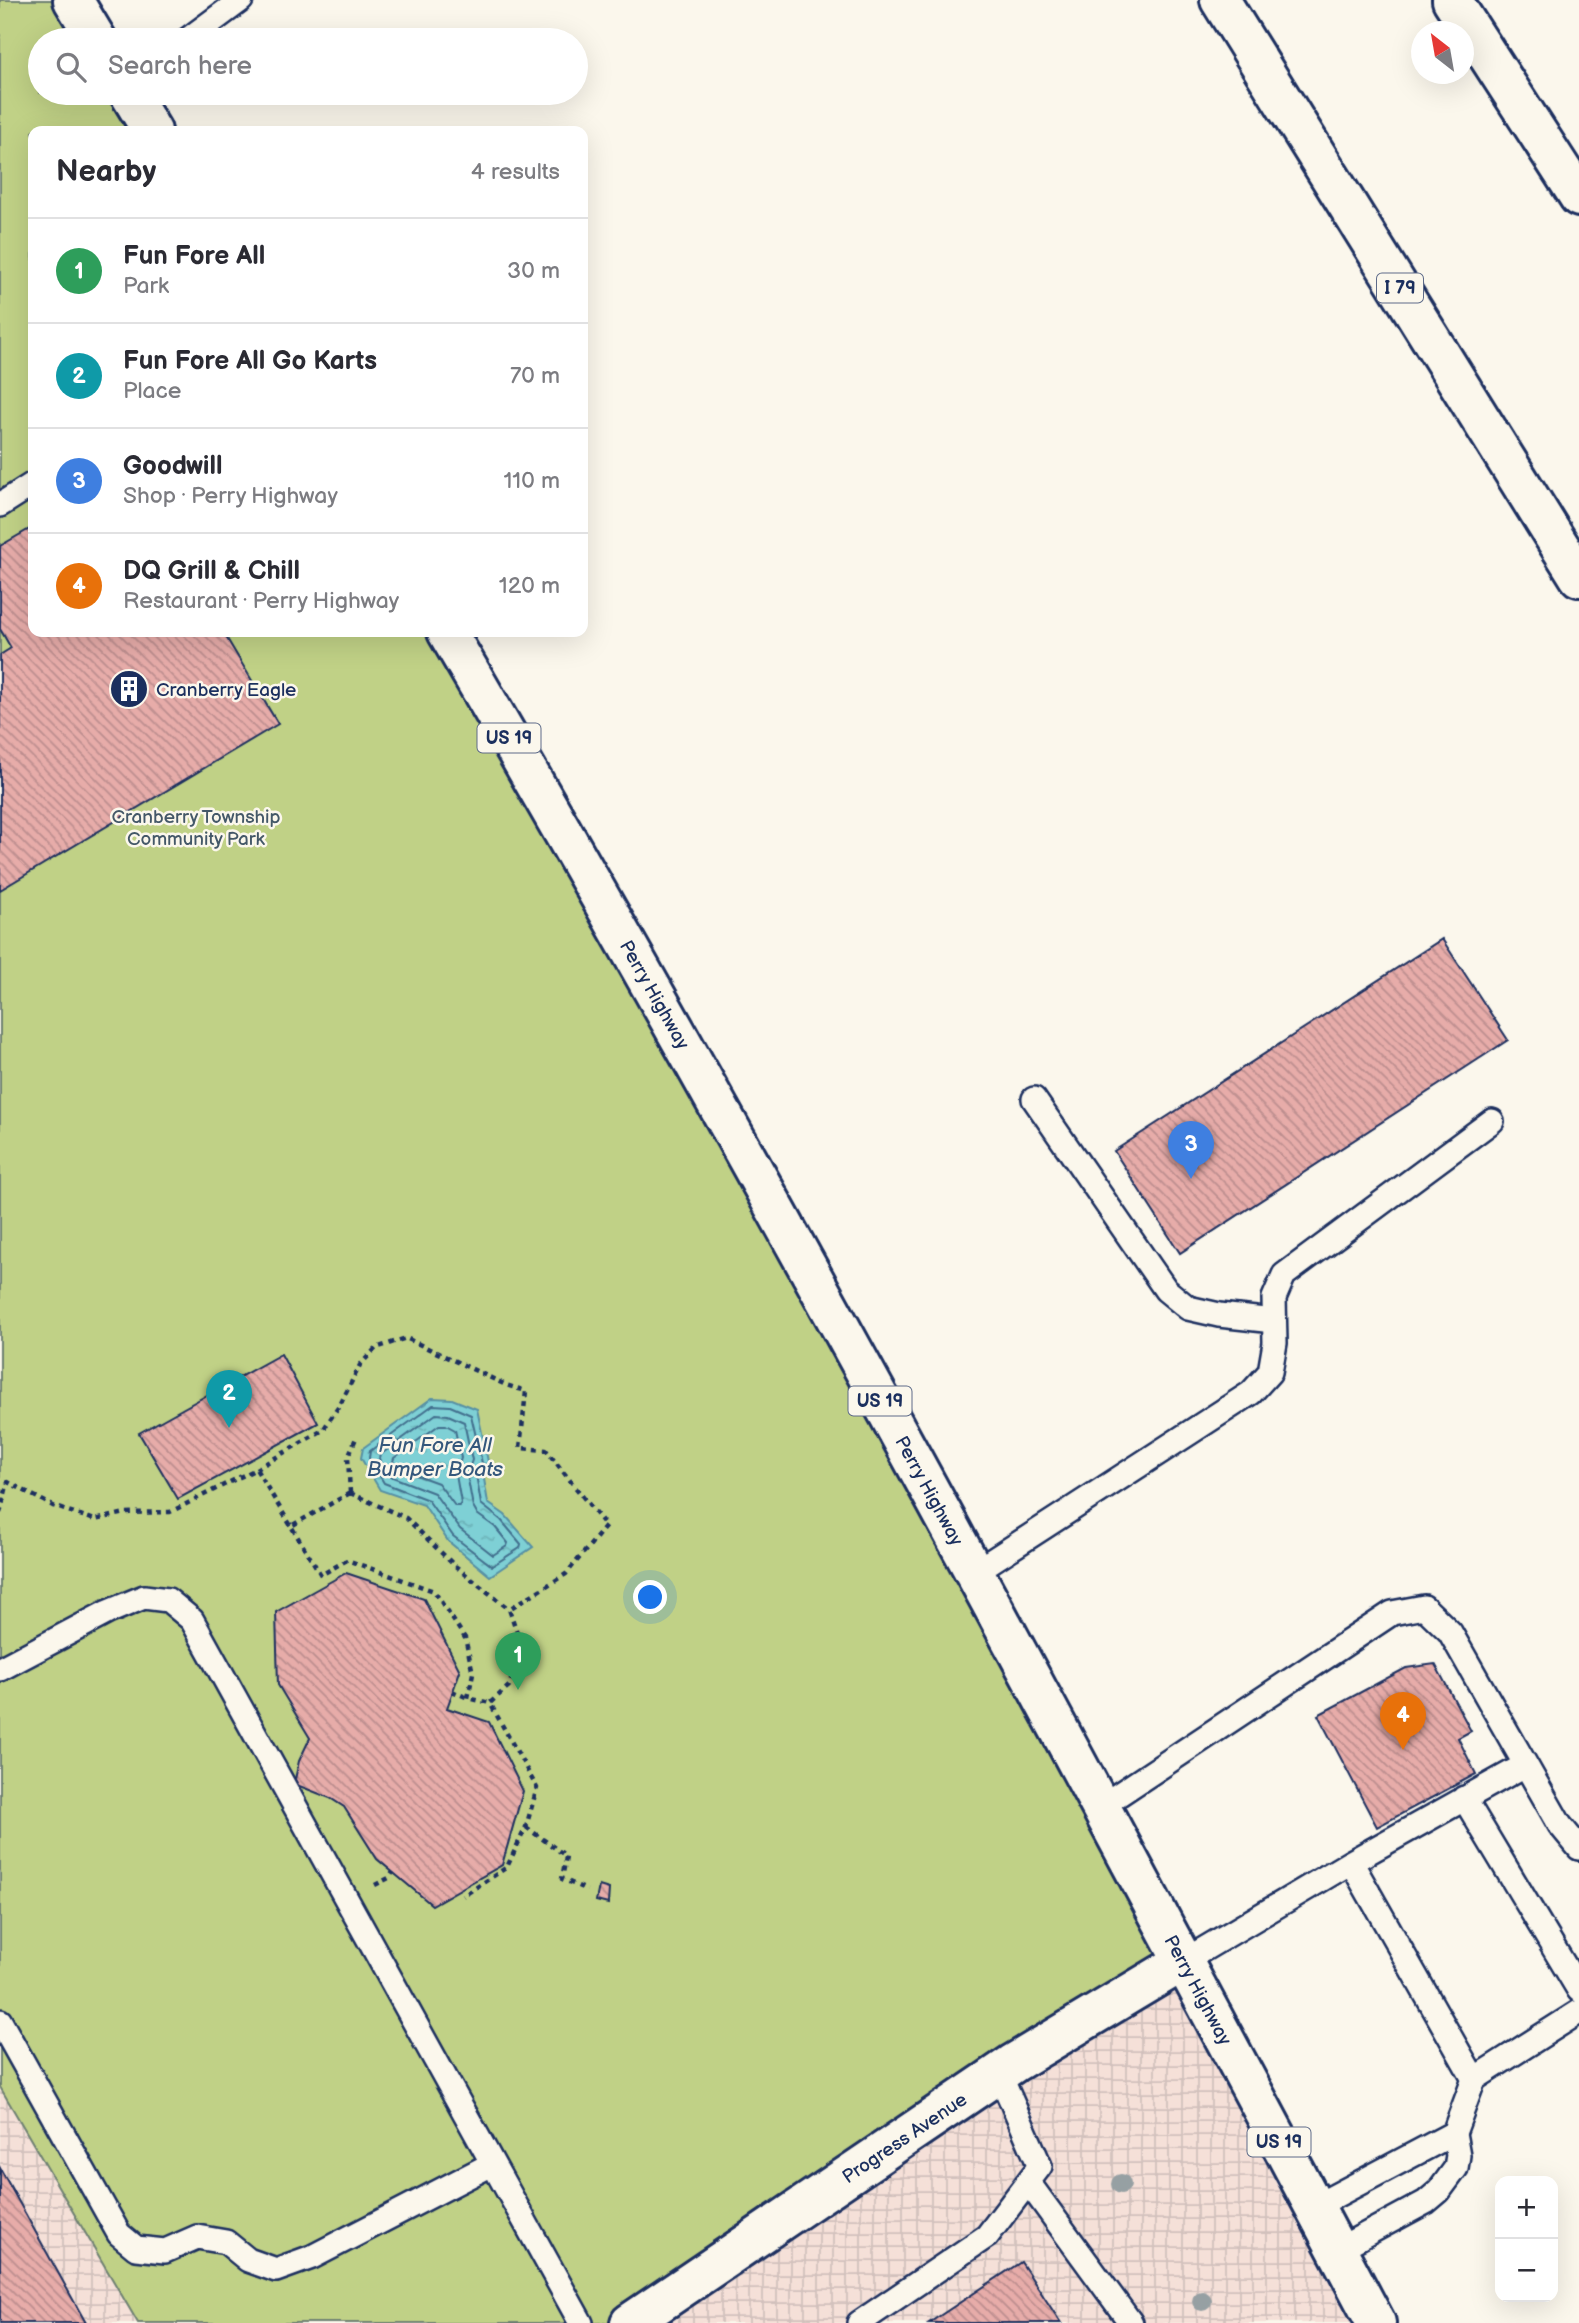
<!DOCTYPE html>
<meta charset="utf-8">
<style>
:root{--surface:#fff;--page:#f2f2f3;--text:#2b2b33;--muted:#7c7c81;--line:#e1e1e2;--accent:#0b8043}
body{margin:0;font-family:"Balsamiq Sans",sans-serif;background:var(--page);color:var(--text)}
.controls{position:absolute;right:21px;bottom:21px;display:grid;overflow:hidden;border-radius:14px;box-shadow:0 7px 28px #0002}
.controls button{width:63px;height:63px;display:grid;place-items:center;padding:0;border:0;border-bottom:2px solid var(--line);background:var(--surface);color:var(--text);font:35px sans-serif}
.compass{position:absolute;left:1411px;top:21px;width:63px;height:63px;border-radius:50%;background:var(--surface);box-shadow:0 7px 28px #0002;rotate:329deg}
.you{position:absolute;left:651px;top:1598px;width:24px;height:24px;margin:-18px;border:5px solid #fff;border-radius:50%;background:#1a73e8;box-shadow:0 0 0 10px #1a73e833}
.badge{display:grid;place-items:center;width:46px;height:46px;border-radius:50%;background:var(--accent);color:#fff;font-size:23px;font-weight:700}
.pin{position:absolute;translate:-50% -58px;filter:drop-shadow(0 2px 4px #0008)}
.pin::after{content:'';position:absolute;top:37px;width:24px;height:21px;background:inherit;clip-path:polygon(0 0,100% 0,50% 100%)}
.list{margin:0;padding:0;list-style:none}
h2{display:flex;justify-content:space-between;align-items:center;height:91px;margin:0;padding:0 28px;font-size:30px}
h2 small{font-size:23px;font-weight:400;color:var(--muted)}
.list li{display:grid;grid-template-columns:46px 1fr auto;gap:21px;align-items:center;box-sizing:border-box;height:105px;padding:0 28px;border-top:2px solid var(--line)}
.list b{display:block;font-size:26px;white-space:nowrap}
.list p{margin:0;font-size:23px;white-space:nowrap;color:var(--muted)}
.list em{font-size:23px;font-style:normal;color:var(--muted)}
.icon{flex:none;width:38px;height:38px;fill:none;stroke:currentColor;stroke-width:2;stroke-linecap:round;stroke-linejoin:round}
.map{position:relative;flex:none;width:1579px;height:2323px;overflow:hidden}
.search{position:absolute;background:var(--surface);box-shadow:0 7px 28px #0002;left:28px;top:28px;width:560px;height:77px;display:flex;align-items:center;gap:18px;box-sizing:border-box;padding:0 24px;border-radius:38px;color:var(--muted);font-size:26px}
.panel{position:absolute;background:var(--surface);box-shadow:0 7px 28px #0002;left:28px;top:126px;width:560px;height:511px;border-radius:14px}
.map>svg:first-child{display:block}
</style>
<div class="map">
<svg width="1579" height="2323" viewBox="0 0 1579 2323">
<defs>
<pattern id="industrial-grid" width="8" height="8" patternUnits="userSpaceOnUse" patternTransform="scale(1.75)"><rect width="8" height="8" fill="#f5e0d8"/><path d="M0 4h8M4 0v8" fill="none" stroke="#d1c0bc"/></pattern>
<pattern id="water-ripples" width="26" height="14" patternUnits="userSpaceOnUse" patternTransform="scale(1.75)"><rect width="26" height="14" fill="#7ed0d5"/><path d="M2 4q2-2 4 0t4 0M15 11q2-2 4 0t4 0" fill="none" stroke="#6cb3b9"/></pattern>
<pattern id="building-back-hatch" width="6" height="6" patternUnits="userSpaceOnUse" patternTransform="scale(1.75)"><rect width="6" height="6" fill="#e7aca9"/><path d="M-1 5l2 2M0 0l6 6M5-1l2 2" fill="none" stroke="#ba8c8d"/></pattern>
</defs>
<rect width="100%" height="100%" fill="#fbf7ec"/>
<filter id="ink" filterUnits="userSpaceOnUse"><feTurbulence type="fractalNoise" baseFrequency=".0143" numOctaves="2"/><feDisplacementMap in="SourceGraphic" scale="14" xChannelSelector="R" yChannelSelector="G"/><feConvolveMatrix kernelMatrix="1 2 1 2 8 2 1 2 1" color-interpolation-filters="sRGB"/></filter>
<g filter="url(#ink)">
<path fill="url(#industrial-grid)" d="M1184 1961 1376 2323H630Z
M0 2087 138 2323H0Z"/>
<path fill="#c0d186" stroke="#6e8072" stroke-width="2" d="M0 0H66L90 40H40V93H121L144 131H33V632H444L1184 1961 630 2323H138L0 2087Z"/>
<path fill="url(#water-ripples)" stroke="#5690a5" stroke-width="2" d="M432 1398 452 1399 477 1409 490 1471 483 1473 488 1503 505 1515 533 1547 490 1576 448 1541 424 1505 380 1490 361 1458 363 1448Z"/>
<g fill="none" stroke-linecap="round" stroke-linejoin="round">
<path stroke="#436f8e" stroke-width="2" d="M433 1405 450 1406 471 1415 482 1463 476 1474 481 1504 501 1520 521 1544 520 1548 492 1566 453 1536 428 1500 384 1483 369 1458 370 1451Z
M436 1414 448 1415 464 1422 472 1460 467 1474 473 1507 477 1514 495 1527 508 1543 507 1546 493 1555 460 1529 434 1493 390 1476 379 1459 380 1455Z
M439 1425H446L455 1430 461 1458 456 1475 461 1503 459 1506H455L438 1483 397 1468 393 1462 394 1458Z"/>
</g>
<path fill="url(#building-back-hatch)" stroke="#1b2f5e" stroke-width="2" d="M33 527V632H223L278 724 0 890V655L11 648 0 629V546Z
M1442 939 1508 1040 1180 1253 1114 1151Z
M281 1354 318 1423 178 1499 139 1433Z
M346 1573 424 1599 460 1671 447 1708 489 1722 523 1791 502 1865 432 1905 377 1859 344 1807 330 1798 294 1784 299 1761 310 1738 278 1685 276 1612Z
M1435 1664 1471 1731 1458 1738 1476 1774 1377 1827 1318 1715 1406 1668Z
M599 1886 609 1889 608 1904 596 1901Z
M0 2168 86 2323H0Z
M1021 2262 1061 2323H929Z"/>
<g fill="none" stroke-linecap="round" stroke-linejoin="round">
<defs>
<path id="service" d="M187 40 241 0
M0 505 33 484
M1034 1099 1166 1290 1188 1308 1219 1315 1274 1321
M973 1573 1251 1393 1270 1372 1275 1343 1274 1298 1284 1275 1492 1121
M0 1669 108 1612 144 1597 168 1600 192 1620 581 2323
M1464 1798 1579 1990
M1100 1807 1392 1613 1424 1607 1450 1632 1560 1825 1579 1848
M1351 1862 1474 2079
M1184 1961 1351 1862 1525 1765
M0 2021 119 2234 136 2248 165 2251 197 2237 226 2242 248 2260 276 2270 312 2257 492 2164
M1028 2182 1131 2323
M1314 2207 1454 2133
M1337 2250 1426 2202 1439 2191 1456 2168 1458 2155 1454 2133 1474 2079 1579 2012
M859 2323 987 2236 1040 2166 999 2073"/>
<g id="tertiary">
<path id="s1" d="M630 2323 1014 2063 1184 1961"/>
</g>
<g id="primary">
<path d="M73 0 97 40"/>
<path d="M129 93 152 131"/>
<path id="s2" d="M447 632C772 1187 1074 1755 1376 2323"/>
</g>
<path id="motorway" d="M1220 0 1579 577
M1452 0 1579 197"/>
</defs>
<use href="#service" stroke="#1b2f5e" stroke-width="28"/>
<use href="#tertiary" stroke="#1b2f5e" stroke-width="44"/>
<use href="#primary" stroke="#1b2f5e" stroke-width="44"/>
<use href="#motorway" stroke="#1b2f5e" stroke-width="44"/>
<path stroke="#1b2f5e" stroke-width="4.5" stroke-dasharray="5 5" stroke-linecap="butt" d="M256 1469 323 1430 341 1403 360 1365 376 1348 406 1338 506 1385 526 1391 520 1448 546 1450 606 1526 566 1574 509 1609
M350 1493 406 1518 454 1565 509 1609 522 1647 509 1686 490 1703 537 1788 526 1827 507 1867 463 1896
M350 1493 291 1526 321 1575 347 1560 434 1591 465 1638 473 1673 468 1698 490 1703
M350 1493 348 1457 356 1438
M0 1513 8 1482 53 1506 95 1520 125 1513 170 1512 256 1469 291 1526
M452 1691 468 1698
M526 1827 566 1856 562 1879 587 1890
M375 1885 389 1878 393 1872"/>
<use href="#service" stroke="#fbf7ec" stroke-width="23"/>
<use href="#tertiary" stroke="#fbf7ec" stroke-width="38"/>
<use href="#primary" stroke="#fbf7ec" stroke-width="38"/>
<use href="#motorway" stroke="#fbf7ec" stroke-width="38"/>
</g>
<g fill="#96a0a3">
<circle cx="1121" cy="2184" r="10"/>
<circle cx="1202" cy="2301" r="10"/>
</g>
</g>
<defs>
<symbol id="building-disc" viewBox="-11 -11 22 22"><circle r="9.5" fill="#1b2f5e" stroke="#fbf7ec"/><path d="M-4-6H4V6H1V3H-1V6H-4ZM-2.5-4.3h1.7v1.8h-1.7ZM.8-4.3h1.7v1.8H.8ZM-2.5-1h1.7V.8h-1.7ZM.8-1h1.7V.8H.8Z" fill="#fff"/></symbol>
</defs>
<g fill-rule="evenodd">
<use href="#building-disc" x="107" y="667" width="44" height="44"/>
</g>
<g text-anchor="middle" stroke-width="5" stroke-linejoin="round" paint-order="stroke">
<g fill="#fbf7ec" stroke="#5e6b89" stroke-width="2">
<rect x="1377" y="273.5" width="46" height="29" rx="5"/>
<rect x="477.5" y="723.5" width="63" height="29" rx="5"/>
<rect x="848.5" y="1386.5" width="63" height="29" rx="5"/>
<rect x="1247.5" y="2127.5" width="63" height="29" rx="5"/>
</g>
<g font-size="18" font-weight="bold" fill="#1b2f5e">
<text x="1400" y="294">I 79</text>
<text x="509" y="744">US 19</text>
<text x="880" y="1407">US 19</text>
<text x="1279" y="2148">US 19</text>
</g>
<g font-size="19" fill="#1b2f5e" stroke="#fbf7ec" text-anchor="start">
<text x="156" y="696">Cranberry Eagle</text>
</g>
<g font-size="19" fill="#445868" stroke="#fbf7ec">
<text x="196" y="823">Cranberry Township<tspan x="196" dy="22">Community Park</tspan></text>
</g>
<g font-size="19" fill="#1b2f5e" stroke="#fbf7ec">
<text dy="7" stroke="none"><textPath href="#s2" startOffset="418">Perry Highway</textPath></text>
<text dy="7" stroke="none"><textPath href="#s2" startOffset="985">Perry Highway</textPath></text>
<text dy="7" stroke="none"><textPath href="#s2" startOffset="1552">Perry Highway</textPath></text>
<text dy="7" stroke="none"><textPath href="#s1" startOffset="331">Progress Avenue</textPath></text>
</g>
<g font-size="21" font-style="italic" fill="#34577c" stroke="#fbf7ec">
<text x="435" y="1452">Fun Fore All<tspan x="435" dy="24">Bumper Boats</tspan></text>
</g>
</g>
</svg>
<div class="controls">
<button>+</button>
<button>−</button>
</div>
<svg class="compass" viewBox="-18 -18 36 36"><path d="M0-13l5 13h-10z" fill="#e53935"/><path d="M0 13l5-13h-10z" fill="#7c7c81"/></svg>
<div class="you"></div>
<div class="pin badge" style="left:518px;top:1690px;background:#2e9e5b">1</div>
<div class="pin badge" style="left:229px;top:1428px;background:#0f9aa8">2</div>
<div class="pin badge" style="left:1191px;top:1179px;background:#3f7fe0">3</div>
<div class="pin badge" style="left:1403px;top:1750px;background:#e8710a">4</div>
<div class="search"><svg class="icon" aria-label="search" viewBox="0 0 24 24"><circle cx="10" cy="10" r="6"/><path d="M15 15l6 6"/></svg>Search here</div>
<section class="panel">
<h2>Nearby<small>4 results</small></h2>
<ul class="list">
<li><span class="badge" style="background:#2e9e5b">1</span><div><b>Fun Fore All</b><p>Park</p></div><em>30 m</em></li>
<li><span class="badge" style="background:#0f9aa8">2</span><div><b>Fun Fore All Go Karts</b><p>Place</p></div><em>70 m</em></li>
<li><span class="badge" style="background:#3f7fe0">3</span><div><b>Goodwill</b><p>Shop · Perry Highway</p></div><em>110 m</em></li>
<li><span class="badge" style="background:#e8710a">4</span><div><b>DQ Grill &amp; Chill</b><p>Restaurant · Perry Highway</p></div><em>120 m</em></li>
</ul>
</section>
</div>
